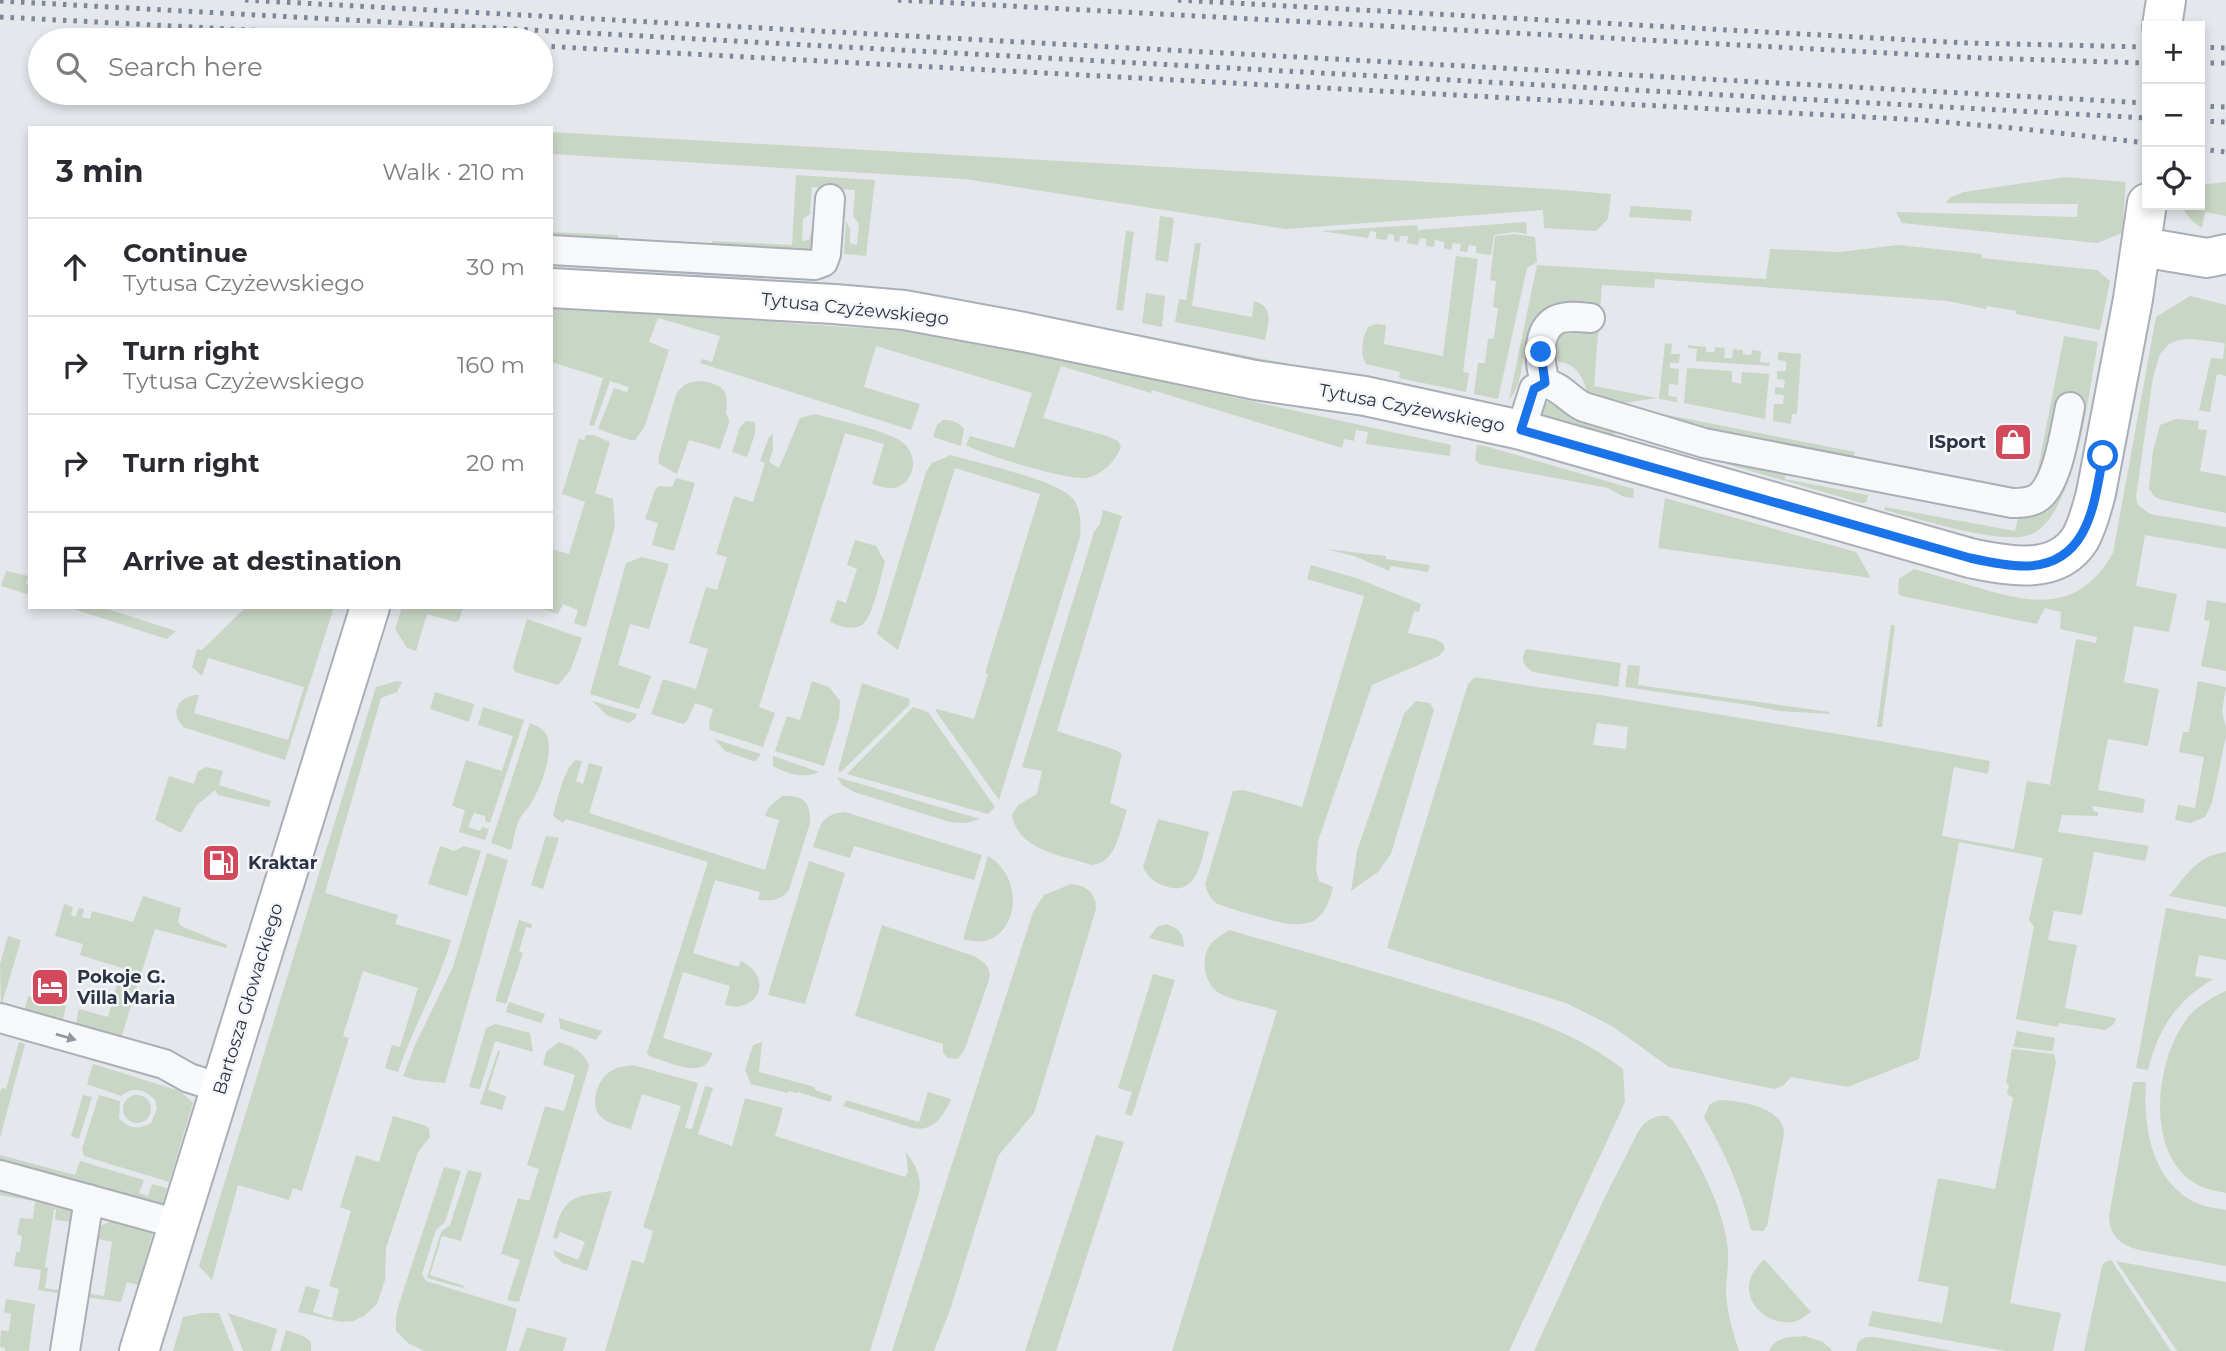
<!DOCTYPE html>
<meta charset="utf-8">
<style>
:root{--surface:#fff;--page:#f7f7f7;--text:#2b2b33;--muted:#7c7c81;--line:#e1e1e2}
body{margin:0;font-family:Montserrat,sans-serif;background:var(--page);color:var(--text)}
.controls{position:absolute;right:21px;top:21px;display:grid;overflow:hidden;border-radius:0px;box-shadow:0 4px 10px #0003}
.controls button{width:63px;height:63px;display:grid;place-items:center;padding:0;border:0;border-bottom:2px solid var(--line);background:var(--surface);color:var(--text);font:35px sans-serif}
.stop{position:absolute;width:21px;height:21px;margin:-16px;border:5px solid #1a73e8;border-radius:50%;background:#fff}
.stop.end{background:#1a73e8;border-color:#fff;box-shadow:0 2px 7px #0008}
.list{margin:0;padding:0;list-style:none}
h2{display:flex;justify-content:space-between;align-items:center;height:91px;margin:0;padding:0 28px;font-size:30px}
h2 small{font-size:23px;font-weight:400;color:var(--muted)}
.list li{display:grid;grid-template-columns:46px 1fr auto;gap:21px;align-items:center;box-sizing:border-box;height:98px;padding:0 28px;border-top:2px solid var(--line)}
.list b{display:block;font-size:26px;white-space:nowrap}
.list p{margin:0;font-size:23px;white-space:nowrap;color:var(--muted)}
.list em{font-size:23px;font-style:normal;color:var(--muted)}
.icon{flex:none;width:38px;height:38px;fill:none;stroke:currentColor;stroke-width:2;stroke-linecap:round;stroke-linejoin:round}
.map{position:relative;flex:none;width:2226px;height:1351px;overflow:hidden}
.search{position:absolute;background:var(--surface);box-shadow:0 4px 10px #0003;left:28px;top:28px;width:525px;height:77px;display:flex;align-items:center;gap:18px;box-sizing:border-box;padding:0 24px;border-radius:38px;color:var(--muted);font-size:26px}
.panel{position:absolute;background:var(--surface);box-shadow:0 4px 10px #0003;left:28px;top:126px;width:525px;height:483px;border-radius:0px}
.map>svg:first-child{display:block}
</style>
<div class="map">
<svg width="2226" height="1351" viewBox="0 0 2226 1351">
<rect width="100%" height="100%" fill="#e4e7ec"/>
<path fill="#c9d6c5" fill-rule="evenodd" d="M551 132 1551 189 1611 194 1608 219 1596 231 1544 228 1543 210 1286 229 965 179 551 154Z
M796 175 875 180 866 256 844 254 846 221 850 229V243L857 245 859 224 853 216 855 190 812 187 810 214 803 219 802 241 809 240 812 230H814L813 245 807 253 712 248V241L792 245Z
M2065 177 2126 182 2122 233 2097 243 1902 223 1896 212 2077 217 2078 204 1945 203 1951 197 1964 192Z
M2226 182V216L2205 212 2202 228 2193 222 2180 205H2200V185Z
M1631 206 1692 210 1691 221 1629 217Z
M1160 216 1174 218 1168 262 1155 260Z
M1526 222 1527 234 1515 232 1494 235 1491 255 1476 253V246L1469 245 1467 252 1460 251 1461 244 1453 243 1451 250 1444 248V242L1435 240 1434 247 1426 246V239L1420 238 1418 245 1407 243 1408 236H1400L1399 242 1394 241V235L1388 234 1387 240 1376 239V232L1370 231 1368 238 1321 231 1417 225 1418 230Z
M1126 231 1134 232 1123 311 1116 310Z
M551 232 618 235V243L551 240Z
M1515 234 1535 237 1537 262 1527 268 1498 399 1474 394 1478 363H1485L1488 339 1494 338 1498 308 1493 307 1496 281 1490 280 1495 236Z
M1195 243H1201L1192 306 1252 317 1254 301C1275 307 1268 324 1265 340L1175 322 1179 299 1186 300Z
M1899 245 1982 254V258L2097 270 2110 281 2100 330 2016 314V311L1987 306 1986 309 1948 301 1655 279 1654 288 1602 285 1594 386 1657 398 1624 403 1622 410 1589 400C1586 383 1578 362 1558 362L1554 345 1562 333 1539 316C1518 340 1528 379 1509 400L1537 265 1766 279 1770 249 1839 252Z
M1456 256 1478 259 1463 372 1469 373 1466 392 1399 378 1400 372 1366 364C1359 354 1363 337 1368 327L1376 324 1386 325 1384 344 1443 356Z
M551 267 834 283 927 293 1335 373 551 273Z
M1146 293 1165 296 1162 327 1142 323Z
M2190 296 2226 305V376L2217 374 2210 412 2199 410 2211 358 2223 359 2225 343 2191 339 2179 340 2169 344 2160 354 2153 377 2136 497 2138 505 2150 514 2226 527V549L2145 535 2136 586 2177 594 2169 632 2134 626 2124 682 2159 689 2148 746 2108 739 2098 790 2145 799 2143 813 2092 806 2094 811 2098 812V816L2062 815 2058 832 2149 846 2145 861 2094 852 2082 915 2054 911 2048 940 2077 945 2065 1008 2116 1018 2114 1024 2105 1030 2059 1023 2058 1027 2016 1019 2034 927 2029 920 2043 858 1959 842 1919 1059 1848 1087 1791 1077 1783 1086 1774 1089 1669 1067 1612 1026 1566 1003 1387 948 1468 684 1475 677 1536 687 1600 695 1880 741 1990 761 1988 774 1954 767 1942 836 2014 849 2027 781 2050 785 2076 639 2096 643 2097 637 2060 629 2061 612 2045 608 2037 624 1901 596 1898 593 1899 579 1914 569C1935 575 1955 581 1976 587 2032 604 2079 613 2113 553L2156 317ZM1597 723 1628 727 1626 749 1593 745Z
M551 306 901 331 995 345 1451 445 1450 456 1366 444 1368 432 1356 430 1354 441 1344 439 1342 448 1152 390 1151 393 1061 366 1043 418 1107 436 1118 441 1121 447C1116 461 1101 476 1086 478 1066 480 984 455 966 445L970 436 1014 448 1032 393 876 346 864 387 920 404 911 430 700 363 702 359 712 362 720 336 658 318 649 342 669 350 645 426 635 440H630L598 429 614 388 627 392 629 387 610 381 594 426 589 425 603 378 551 362Z
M2064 336 2098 342C2090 385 2075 525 2026 536 1995 543 1918 519 1884 510L1885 507 2015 531 2019 514 2036 513 2048 502 2069 462 2083 403 2059 398 2048 453 2036 479Z
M1665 343 1672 344 1671 354H1680L1679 363H1670V368L1679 369 1678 385 1669 384 1668 396 1677 397V402L1659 399Z
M1688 345 1706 347V352H1714L1715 347 1725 348 1724 358H1732L1733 349 1743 350V354L1751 355 1752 350 1761 351 1760 362 1770 363 1769 366 1696 361 1697 349 1688 348Z
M1778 352 1801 354 1797 414H1792L1791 424 1773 421 1774 404H1783L1784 395 1775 394V387L1784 388 1785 380 1777 379V371H1786V361L1778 360Z
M1687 368 1732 371V382L1741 384 1742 372 1769 374 1765 419 1684 403Z
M702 381C724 385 729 391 726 413L729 419V423L720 449 689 440 677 474 659 464 658 459 676 394C683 384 690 381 702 381Z
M1552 400 1617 428 1613 439 1545 417 1543 413 1544 405Z
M1643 410 1855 452 1852 463 1707 434Z
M815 414C839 421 883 429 902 442 920 454 915 485 893 488 886 489 879 486 872 484L884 444 845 433 759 707 775 713 763 747 710 730 709 722 713 709 695 703 687 721 683 724 651 714 663 679 696 689 708 649 689 643 706 587 717 590 727 557 716 554 734 496 753 502 765 463 760 461 769 437 773 434V450L769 462 779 468 800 418Z
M2176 419 2199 421 2198 429 2207 430 2200 471 2226 476V513L2162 500 2155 497 2149 489 2153 451 2160 425Z
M943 420C952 420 959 422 964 429L961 446 933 437 937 425Z
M746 421 755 422V434L747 457 732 452 740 427Z
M1632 432 1786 469 1785 479 1868 495 1867 502 1861 503 1634 437Z
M586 435H593L610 442 595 493 613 499 615 527 586 627 574 623 578 610 563 604 558 614 535 607H551V549L569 554 585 502 562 494 579 439 584 440Z
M1477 445 1485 446 1634 489 1633 498 1624 497 1608 488 1479 464 1475 460Z
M951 455C977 463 1059 480 1074 500 1081 511 1081 525 1080 537L999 800 935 710 937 709 974 719 988 674 985 673 1040 494 955 468 898 650 877 634 926 472 932 463Z
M676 478 695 483 674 551 652 545 658 523 645 519 655 490 659 486 672 487Z
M1665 498 1856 552 1871 578 1658 548Z
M1103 510 1122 516 1057 731 1116 750 1122 754 1110 803 1127 810C1120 829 1117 863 1092 865 1063 855 1018 851 1012 815L1018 805 1037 794 1042 771 1022 767 1094 532 1100 524Z
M855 540 876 546 885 562C881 575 873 618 862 625 852 631 840 626 830 622L837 600 846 603 857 569 847 565Z
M1326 549 1386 556V559L1430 565 1428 572 1391 566 1389 571 1354 556Z
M642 557 669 564 649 629 630 624 618 665 651 676 639 709 590 694 626 563Z
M1311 565 1356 578 1421 604 1419 612 1414 611 1408 633 1435 639 1443 643 1445 649 1439 656 1372 685 1318 841 1316 870 1319 881 1333 887C1330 899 1326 913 1315 920 1309 924 1296 925 1289 924 1282 924 1220 906 1216 903 1210 899 1207 891 1205 885L1233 791 1244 790 1302 807 1364 596 1307 579Z
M6 571 28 576 26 584 30 585V595L1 586Z
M2207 600 2226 603V671L2201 666 2210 621 2204 620Z
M67 607H101L176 631 167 639Z
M246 607H334L285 760 183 727C169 712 179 695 199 695L194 713 288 740 304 687 208 658 202 676 192 667 197 649 202 650Z
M402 607H463L459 621 455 622 427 614 416 651 407 648 395 629Z
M527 619 582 638 570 671 558 685 515 672 513 667Z
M1891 625H1895L1882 727H1877Z
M1526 649 1621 663 1618 687 1533 672C1523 666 1520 659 1526 649Z
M1628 665 1640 666 1638 685 1830 712 1829 714 1779 711 1749 705 1625 687Z
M397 681 402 682 397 692 381 698 325 893 398 915 395 924 451 940C438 986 413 1027 398 1072L385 1068 392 1045 400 1047 418 988 363 971 343 1036 349 1038 302 1191 293 1188 289 1200 238 1185 212 1280 199 1266 376 687Z
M812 681 829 687 840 701 839 718 824 766 775 751 787 716 800 720Z
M2198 681 2226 687 2222 711 2226 728V736L2212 803 2205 817 2190 823 2175 820 2178 805 2195 808 2204 757 2179 752 2183 732H2189Z
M862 683 910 699 909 705 841 772 838 771Z
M435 692 474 704 469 722 430 709Z
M592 701 637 714 635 719 629 723 608 716Z
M1416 701 1430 703 1434 710 1391 854 1378 872 1351 891 1357 851 1404 714Z
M483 707 524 720 490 823 485 821V816L474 813 468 827 480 831 482 827 489 829 485 840 459 832 465 810 452 806 466 760 502 771 513 736 478 725Z
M913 707 928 712 995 807 988 814 847 774Z
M530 723C537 726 544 729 547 736 554 754 540 790 530 805 527 809 523 813 520 818 515 827 514 840 511 850L491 843Z
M714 739 761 754 756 761H753L725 751Z
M773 756 819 772C804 779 787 774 773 766Z
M576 760 582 761 576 781 583 784 589 763 603 767 589 813 765 870 779 820 765 816 768 808 782 796C803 795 811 801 810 823L789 890C780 901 772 901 758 900L760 892 715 880 693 953 738 967 741 961C774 977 759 1014 725 1005L730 986 683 972 663 1038 713 1053C711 1056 710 1060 707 1063 696 1076 663 1060 649 1056L647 1053 708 862 566 819 563 823 553 816C557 801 564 768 576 760Z
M207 767 223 771 219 785 271 801 269 807 218 795 215 790 197 805 181 833 155 820 169 776 194 784 198 771Z
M837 777 980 819 966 823 950 822 854 792 842 785Z
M845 812 982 855 974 880 854 846 850 858 813 847C820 827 820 814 845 812Z
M1158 819 1209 832C1202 853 1200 897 1168 887 1155 883 1149 879 1143 867Z
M546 836 559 838 543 889 531 885Z
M440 846 454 851 464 846 481 851 467 896 428 884Z
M2226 852V907L2169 896C2187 875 2196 856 2226 852Z
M487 853 508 860 445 1083 415 1080 403 1076 415 1045 453 967Z
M988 856C1032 882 1014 956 963 939Z
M809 861 845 873 805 1004 768 995Z
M1071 884C1086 885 1096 893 1096 909L1034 1113 998 1156 950 1310 934 1351H892L1033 912 1044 895Z
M143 896 181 908 178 922 181 926 227 945 226 948 155 929 141 974 80 955 83 944 55 936 64 904 73 907 71 915 75 917 79 908 84 909 82 917 90 919 92 911 133 922Z
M2166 908 2226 919V960L2199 955 2195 976 2213 979C2175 1002 2159 1028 2148 1070L2136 1068Z
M519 920 532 924 531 928 526 927 519 951 523 953 506 1004 495 1001Z
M1166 924C1179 928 1184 934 1184 947L1149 938 1157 927Z
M882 925 974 956C984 962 992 967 989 980L964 1051 957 1059 948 1058 943 1053V1044L855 1016Z
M1229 930C1302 951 1374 971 1446 993 1513 1014 1566 1026 1623 1069L1625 1101 1622 1109 1509 1351H1172L1277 1011C1262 1005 1232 1001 1219 993 1205 985 1201 962 1208 948 1212 940 1222 935 1229 930Z
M8 936 21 940 1 1007 0 964Z
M121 971 140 976 121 1039 75 1027 79 1009 108 1017Z
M1153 974 1175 980 1132 1116 1125 1114 1132 1092 1118 1088Z
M2226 991V1193C2217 1191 2208 1190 2200 1186 2142 1158 2155 1055 2190 1015 2200 1004 2213 997 2226 991Z
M28 996 66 1006 62 1023 24 1012Z
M509 1002 545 1014 541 1023 506 1012Z
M559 1018 602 1031 596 1040 560 1029Z
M496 1024 530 1033 533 1052 495 1041 480 1089 469 1087 486 1028Z
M2017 1031 2055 1038 2053 1051 2013 1047Z
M19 1042 25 1044 0 1138V1092L2 1088 6 1089Z
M559 1042C573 1047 584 1051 589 1066L519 1302 507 1300 520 1260 501 1254 518 1198 529 1201 539 1169 527 1165 545 1106 564 1111 575 1075 543 1065 546 1052Z
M762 1042 759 1072 815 1087V1090L833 1096 830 1102 798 1092 797 1093 789 1091 788 1093 751 1084 745 1070 753 1045Z
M2012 1049 2054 1054 2056 1062 2010 1303 2061 1313 2053 1351H2006L1868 1326 1872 1311 1942 1323 1949 1287 1918 1281 1938 1178 1995 1189 2013 1098 2007 1094 2009 1084 2006 1083Z
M498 1051H500L488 1090 506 1096 502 1110 480 1104Z
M93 1064 180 1091 193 1103 169 1182 84 1156 82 1149 99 1095 120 1101 119 1118C129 1129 139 1130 151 1123L157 1109 155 1100C145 1089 132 1086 121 1096L87 1084Z
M633 1065 698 1083 685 1128 692 1129 705 1086 713 1088 698 1134 732 1146 745 1098 783 1108 775 1136 905 1177 908 1172 906 1152C916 1166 922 1176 919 1193L870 1351H605L632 1260 644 1263 653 1231 643 1227 681 1106 642 1094 631 1129C620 1126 608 1124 600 1116 589 1104 598 1078 611 1071 617 1067 626 1066 633 1065Z
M2133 1082H2146C2143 1127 2151 1179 2194 1202 2204 1207 2216 1208 2226 1210V1266L2139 1250C2120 1244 2110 1237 2109 1216Z
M928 1092 951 1099C944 1116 934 1132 913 1128L843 1106 846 1100 919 1122Z
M83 1095 92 1097 79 1139 71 1136Z
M123 1109a14 14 0 1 1 28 0a14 14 0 1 1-28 0Z
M1719 1100C1741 1101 1784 1107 1784 1134L1767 1226 1763 1231 1751 1230C1741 1189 1725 1153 1704 1117L1710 1104Z
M393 1116 424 1125 429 1128 430 1137 418 1152 386 1248 385 1280 377 1304 364 1316 353 1321 341 1322 298 1312 306 1286 320 1290 313 1312 332 1318 339 1289 329 1286 351 1211 340 1207 356 1155 379 1162Z
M1659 1116H1668L1674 1122C1697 1158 1724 1207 1728 1250 1729 1264 1726 1279 1726 1293 1727 1313 1733 1332 1739 1351H1534L1604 1199 1638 1132C1644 1122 1649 1119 1659 1116Z
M1096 1135 1124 1142 1056 1351H1025Z
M0 1155 75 1175 80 1161 144 1180 139 1193 148 1196 152 1184 167 1188 162 1206 0 1163Z
M444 1167 461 1171 445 1222 436 1230 422 1274 426 1281 517 1309 506 1351H424L408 1343 396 1331V1317L399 1304Z
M468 1170 482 1173 461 1241 442 1236 430 1275 464 1286 463 1288 427 1278 441 1232 450 1225Z
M0 1186 70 1204 73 1222 55 1220 56 1209H54L45 1267 48 1268 45 1288 58 1290V1293L38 1290 41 1270 14 1266 16 1252H20L22 1236 17 1234 20 1218 33 1219 35 1202 57 1205 0 1195Z
M612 1191 587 1271 563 1263 555 1256 553 1250 578 1260 585 1242 560 1232 557 1239 553 1238C564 1195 571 1197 612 1191Z
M115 1220 154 1229 138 1285 127 1282 121 1302 85 1297V1293L104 1296 112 1242 94 1238 102 1225Z
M1764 1259 1811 1312C1805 1316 1799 1321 1792 1322 1768 1326 1741 1302 1751 1277 1754 1270 1760 1264 1764 1259Z
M2111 1260 2171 1351H2084L2102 1266 2105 1262Z
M2116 1261 2226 1282V1351H2177Z
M6 1299 35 1304 29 1351H5V1348L0 1347 1 1330 9 1331 11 1314 4 1312Z
M203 1313H219L234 1351H173L183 1317Z
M228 1313 277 1329 271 1351H243Z
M527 1327 567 1338 563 1351H519Z
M286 1330 305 1337 311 1342V1351H280Z
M1805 1336 1823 1342 1833 1351H1769C1776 1336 1790 1337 1805 1336Z
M1866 1337H1875L1953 1351H1856L1858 1342Z"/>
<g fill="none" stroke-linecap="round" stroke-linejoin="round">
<defs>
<path id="street" d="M551 250 815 265 823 262 826 254 830 199
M1545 383C1540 365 1535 331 1556 320 1566 315 1579 317 1590 318
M1521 430 1534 389 1545 383C1562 387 1569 400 1584 407L1704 443 2012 503C2021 503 2031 503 2039 497 2058 482 2065 431 2070 407
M0 1018 164 1064 189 1078 221 1088
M0 1175 178 1224
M65 1351 89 1199"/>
<path id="secondary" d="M2162 26 2166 0
M2142 247 2207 258 2226 254
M551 288 834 304 904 310 1024 332 1255 380 1365 396 1521 430 1970 558C2006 565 2056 577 2080 539 2088 525 2092 508 2096 493L2133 299 2147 203
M139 1351 370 607"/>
</defs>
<use href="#street" stroke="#a9aeb7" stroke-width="32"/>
<use href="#secondary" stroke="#a9aeb7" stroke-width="42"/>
<use href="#street" stroke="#f7f8fa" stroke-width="28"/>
<use href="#secondary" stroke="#fff" stroke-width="38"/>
<path stroke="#7d8696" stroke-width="5" stroke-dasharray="3.5 7" stroke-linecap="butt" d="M245 0 2147 103
M898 0 1981 58 2147 63
M1178 0 1967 43 2147 47
M0 1 2147 118
M0 17 442 40
M541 46 1921 120 2023 129 2147 143
M2200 47 2226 48
M2200 63H2226
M2200 106 2226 107
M2200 121 2226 122
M2200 149 2226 152"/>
</g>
<defs><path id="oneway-solid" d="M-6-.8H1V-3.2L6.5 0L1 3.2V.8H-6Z" transform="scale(1.75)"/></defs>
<use fill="#9196a0" href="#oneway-solid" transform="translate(66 1037) rotate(16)"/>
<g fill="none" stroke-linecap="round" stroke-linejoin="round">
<path stroke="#1a73e8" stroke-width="9" d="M1541 352 1545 383 1534 389 1521 430 1970 558C1988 562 2006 566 2024 566 2088 566 2094 506 2103 456"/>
</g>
<defs>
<symbol id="shop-square" viewBox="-11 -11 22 22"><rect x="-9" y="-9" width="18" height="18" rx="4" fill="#d1495b" stroke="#f4f6f9"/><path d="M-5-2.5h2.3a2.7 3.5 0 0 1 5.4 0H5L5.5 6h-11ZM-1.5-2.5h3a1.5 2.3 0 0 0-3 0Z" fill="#fff"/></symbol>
<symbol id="fuel-square" viewBox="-11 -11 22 22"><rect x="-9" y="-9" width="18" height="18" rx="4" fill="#d1495b" stroke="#f4f6f9"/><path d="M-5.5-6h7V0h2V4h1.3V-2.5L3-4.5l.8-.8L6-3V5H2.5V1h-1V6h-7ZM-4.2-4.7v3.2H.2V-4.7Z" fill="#fff"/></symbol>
<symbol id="hotel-square" viewBox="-11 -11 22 22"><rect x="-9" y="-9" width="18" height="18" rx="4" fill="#d1495b" stroke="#f4f6f9"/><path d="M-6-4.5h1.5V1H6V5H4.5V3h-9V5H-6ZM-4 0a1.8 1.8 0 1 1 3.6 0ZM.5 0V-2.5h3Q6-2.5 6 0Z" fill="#fff"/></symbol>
</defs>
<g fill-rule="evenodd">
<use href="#shop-square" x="1991" y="420" width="44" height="44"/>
<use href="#fuel-square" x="199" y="841" width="44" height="44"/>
<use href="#hotel-square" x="28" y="965" width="44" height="44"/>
</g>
<g text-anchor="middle" stroke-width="5" stroke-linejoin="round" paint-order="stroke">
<g font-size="18" fill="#2b3445" stroke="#f4f6f9">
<text transform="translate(855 309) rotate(6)" y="6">Tytusa Czyżewskiego</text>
<text transform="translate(1412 408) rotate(11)" y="6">Tytusa Czyżewskiego</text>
<text transform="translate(248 999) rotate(-73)" y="6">Bartosza Głowackiego</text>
</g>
<g font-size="18" font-weight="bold" fill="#2b3445" stroke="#f4f6f9" text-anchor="start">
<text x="1986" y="448" text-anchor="end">ISport</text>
<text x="248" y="869">Kraktar</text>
<text x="77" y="983">Pokoje G.<tspan x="77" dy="21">Villa Maria</tspan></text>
</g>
</g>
</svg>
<div class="controls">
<button>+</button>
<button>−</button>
<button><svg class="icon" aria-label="locate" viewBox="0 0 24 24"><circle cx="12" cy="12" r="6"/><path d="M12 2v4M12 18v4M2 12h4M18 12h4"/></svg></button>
</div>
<div class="stop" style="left:2103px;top:456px"></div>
<div class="stop end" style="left:1541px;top:352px"></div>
<div class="search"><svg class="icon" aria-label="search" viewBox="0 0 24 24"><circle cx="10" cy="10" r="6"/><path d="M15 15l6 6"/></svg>Search here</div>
<section class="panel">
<h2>3 min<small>Walk · 210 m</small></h2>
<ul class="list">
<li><svg class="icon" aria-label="ahead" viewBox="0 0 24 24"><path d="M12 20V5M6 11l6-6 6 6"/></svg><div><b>Continue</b><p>Tytusa Czyżewskiego</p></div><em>30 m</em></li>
<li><svg class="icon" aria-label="right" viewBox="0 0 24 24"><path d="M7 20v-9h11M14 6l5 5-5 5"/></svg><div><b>Turn right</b><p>Tytusa Czyżewskiego</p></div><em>160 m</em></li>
<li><svg class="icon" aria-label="right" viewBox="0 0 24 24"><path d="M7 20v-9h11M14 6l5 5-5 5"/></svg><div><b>Turn right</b></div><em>20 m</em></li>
<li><svg class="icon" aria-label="arrive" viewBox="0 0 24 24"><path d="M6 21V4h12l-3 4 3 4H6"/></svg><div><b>Arrive at destination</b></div></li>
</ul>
</section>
</div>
